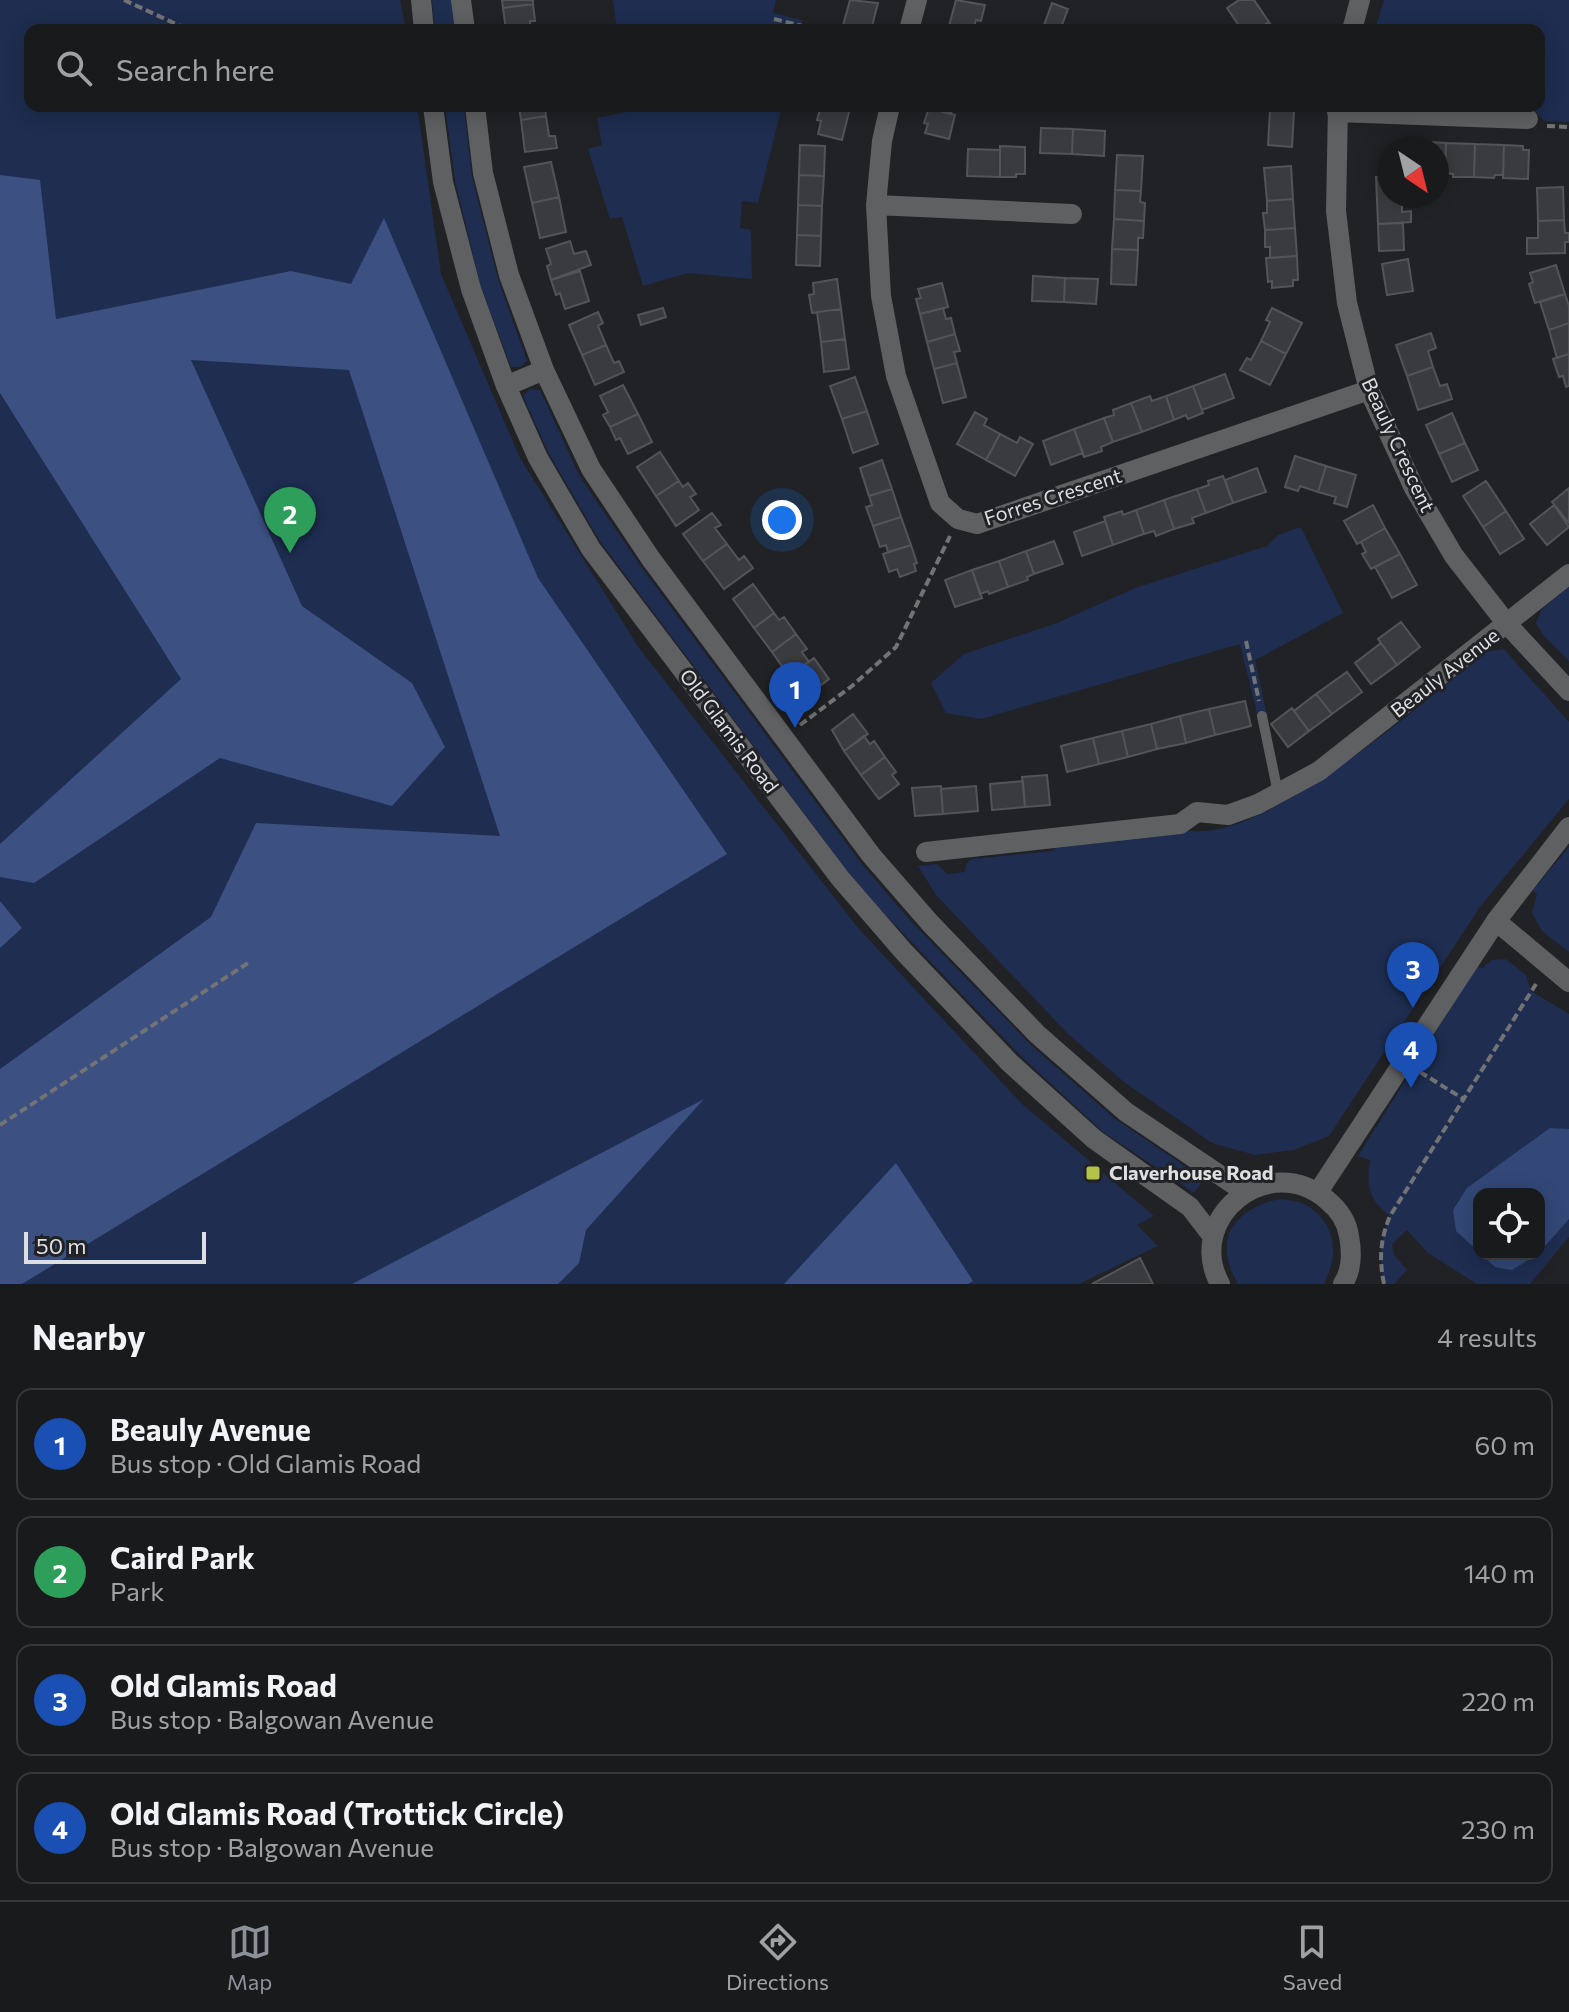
<!DOCTYPE html>
<meta charset="utf-8">
<style>
:root{--surface:#191a1c;--page:#222325;--text:#f1f3f6;--muted:#9fa1a3;--line:#37383b;--accent:#8c9099}
body{margin:0;font-family:Commissioner,sans-serif;background:var(--page);color:var(--text)}
.controls{position:absolute;right:24px;bottom:24px;display:grid;overflow:hidden;border-radius:16px;box-shadow:0 4px 20px #0003}
.controls button{width:72px;height:72px;display:grid;place-items:center;padding:0;border:0;border-bottom:2px solid var(--line);background:var(--surface);color:var(--text);font:40px sans-serif}
.compass{position:absolute;left:1377px;top:136px;width:72px;height:72px;border-radius:50%;background:var(--surface);box-shadow:0 4px 20px #0003;rotate:145deg}
.scale{position:absolute;left:24px;bottom:20px;width:182px;box-sizing:border-box;padding-left:8px;border:4px solid #dedfe1;border-top:0;font-size:22px;line-height:28px;white-space:nowrap;color:#dedfe1;-webkit-text-stroke:6px #212225;paint-order:stroke}
.you{position:absolute;left:782px;top:520px;width:28px;height:28px;margin:-20px;border:6px solid #fff;border-radius:50%;background:#1a73e8;box-shadow:0 0 0 12px #1a73e833}
.badge{display:grid;place-items:center;width:52px;height:52px;border-radius:50%;background:var(--accent);color:#fff;font-size:26px;font-weight:700}
.pin{position:absolute;translate:-50% -66px;filter:drop-shadow(0 2px 4px #0008)}
.pin::after{content:'';position:absolute;top:42px;width:28px;height:24px;background:inherit;clip-path:polygon(0 0,100% 0,50% 100%)}
.list{margin:0;padding:0;list-style:none}
h2{display:flex;justify-content:space-between;align-items:center;height:104px;margin:0;padding:0 32px;font-size:34px}
h2 small{font-size:26px;font-weight:400;color:var(--muted)}
.list li{display:grid;grid-template-columns:52px 1fr auto;gap:24px;align-items:center;box-sizing:border-box;height:112px;margin:0 16px 16px;padding:0 16px;border:2px solid var(--line);border-radius:16px}
.list b{display:block;font-size:30px;white-space:nowrap}
.list p{margin:0;font-size:26px;white-space:nowrap;color:var(--muted)}
.list em{font-size:26px;font-style:normal;color:var(--muted)}
.icon{flex:none;width:44px;height:44px;fill:none;stroke:currentColor;stroke-width:2;stroke-linecap:round;stroke-linejoin:round}
.map{position:relative;flex:none;width:1569px;height:1284px;overflow:hidden}
.search{position:absolute;background:var(--surface);box-shadow:0 4px 20px #0003;left:24px;right:24px;top:24px;height:88px;display:flex;align-items:center;gap:20px;box-sizing:border-box;padding:0 28px;border-radius:16px;color:var(--muted);font-size:30px}
.sheet{height:616px;background:var(--surface)}
nav{display:flex;justify-content:space-around;align-items:center;box-sizing:border-box;height:112px;border-top:2px solid var(--line);background:var(--surface);font-size:22px;color:var(--muted)}
nav a{display:grid;justify-items:center;gap:4px}
nav .on{color:var(--accent)}
.map>svg:first-child{display:block}
</style>
<div class="map">
<svg width="1569" height="1284" viewBox="0 0 1569 1284">
<rect width="100%" height="100%" fill="#212225"/>
<path fill="#1e2d50" fill-rule="evenodd" d="M0 0H400L406 30H30V106H417L441 274 520 458 639 648 859 929 1021 1103 1154 1216 1137 1225 1158 1246 1079 1284H0Z
M432 0H452L456 30H435Z
M613 0H776L773 13 803 20 800 30H617Z
M1384 0H1569V122L1544 121 1531 106H1539V30H1375Z
M445 106H464L472 177 498 279 527 361 520 367H511L480 284 455 180Z
M627 106H782L758 203 742 201 740 228 751 230 752 279 688 273 643 286 622 217 610 219 588 149 602 145 597 118 627 112Z
M530 389 540 390 580 477 642 568 861 863 908 918 1031 1045 1114 1118 1204 1179 1194 1193 1102 1131 1020 1055 879 908 848 872 600 541 548 452 523 396Z
M1301 527 1343 613 1255 660 1267 715 1258 717 1240 644 981 719 946 713 931 683 964 654 1057 623 1135 588 1267 546 1278 535Z
M1569 587V661L1544 636 1536 623 1542 609Z
M1504 649 1569 722V799L1480 907 1329 1136 1294 1150 1255 1155 1212 1143 1124 1082 1068 1034 936 895 918 866 937 864 947 874 965 872 966 864 972 859 1052 851 1059 845 1186 830C1262 847 1426 699 1486 652Z
M1569 847V952L1542 931 1532 913 1537 894 1533 890Z
M1506 959 1526 975 1531 991 1569 1014V1237L1530 1284H1477L1428 1253 1407 1230 1392 1244 1394 1255 1407 1270 1394 1284H1384C1379 1259 1380 1240 1390 1216 1369 1200 1366 1187 1370 1160L1358 1156 1477 966 1482 968 1492 960ZM1479 1194H1539V1254H1479Z
M1280 1199C1288 1200 1299 1201 1306 1205 1337 1223 1339 1255 1324 1284H1238C1212 1239 1233 1209 1280 1199Z"/>
<path fill="#3c5181" d="M0 175 40 180 56 319 291 271 351 284 384 218 538 578 727 854 22 1284H0V1069L211 917 256 823 500 836 349 370 191 360 302 606 412 683 445 747 392 806 220 758 34 883 0 877V844L181 679 0 393Z
M0 901 22 928 0 948Z
M704 1099 586 1230 579 1263 558 1284H352Z
M896 1163 973 1281 968 1284H784Z"/>
<path fill="#334877" d="M1550 1128 1569 1129V1219L1539 1253V1194H1479V1252L1456 1231 1453 1210 1467 1188Z
M1481 1254H1538L1512 1270 1495 1267Z"/>
<path fill="#3a3b3e" stroke="#525457" stroke-width="2" d="M502 0H533V4L503 8Z
M850 0 878 3 871 30 842 29Z
M956 0 985 5 981 21 976 20 973 30 949 26Z
M1239 0H1254L1269 22 1257 30H1242L1227 8Z
M1052 3 1068 9 1060 30 1043 28Z
M533 4 535 21H530L531 30H506L503 8Z
M1269 22 1274 30H1257Z
M519 106H545L546 116 521 120Z
M821 106 850 108 842 140 818 134 821 121 817 120Z
M929 106H953L951 114 929 108Z
M1270 106H1295L1294 111 1270 110Z
M929 108 955 115 949 139 925 133 928 124 924 123Z
M1270 110 1294 111 1292 147 1268 145Z
M546 116 549 136H555L557 148 525 152 521 120Z
M1041 128 1073 129 1072 154 1040 153Z
M1073 129 1105 131 1104 156 1072 154Z
M1407 141 1446 143 1445 173H1437V148H1407Z
M1446 143 1475 144 1474 177H1453V174L1445 173Z
M1475 144 1504 145 1503 175H1495L1494 178 1474 177Z
M800 145 825 146 824 176 799 175Z
M1504 145 1523 146V150H1529L1528 179 1503 178Z
M1000 146 1025 147V174H1016V177H1000Z
M968 149 1000 150V177L967 176Z
M1117 155 1143 156 1141 191 1115 190Z
M551 162 559 197 532 203 524 167Z
M1291 166 1293 199 1267 201 1264 168Z
M799 175 824 176 822 206 798 205Z
M1376 177H1389V196H1402V212L1411 211V222L1378 224Z
M1563 187 1564 220 1538 221 1537 188Z
M1115 190 1141 191 1140 202 1145 203 1144 221 1114 219Z
M559 197 566 232 540 238 532 203Z
M1293 199 1295 228 1265 230 1263 213H1267V201Z
M798 205 822 206 821 236 797 235Z
M1114 219 1144 221 1143 238H1138V250L1112 249Z
M1564 220 1565 233H1569V242H1565V253L1527 254V238H1538V221Z
M1403 223 1404 250 1379 251 1378 224Z
M1295 228 1297 256 1270 258V247H1265V230Z
M797 235 821 236 820 266 796 265Z
M570 241 574 254 586 251 591 265 551 280 547 266 551 264 546 249Z
M1112 249 1138 250 1136 285 1111 284Z
M1297 256 1298 280H1293V286L1272 288V281L1268 282 1266 258Z
M1408 259 1413 291 1387 295 1382 264Z
M1556 265 1565 294 1535 303 1529 284 1533 282 1530 273Z
M580 271 589 301 565 309 560 293 556 295 551 280Z
M1033 276 1065 278 1064 302 1032 301Z
M1065 278 1098 279 1096 304 1064 302Z
M837 279 841 309 812 313 809 295 814 294 813 283Z
M942 283 948 307 920 314 916 299 921 298 918 289Z
M1565 294 1569 306V323L1549 330 1540 302Z
M663 308 666 317 641 325 638 315Z
M943 308 946 319 951 318 955 334 927 342 920 314Z
M1272 308 1302 323 1286 354 1261 341 1270 322 1266 320Z
M841 309 845 339 821 342 817 312Z
M598 312 603 323 598 326 606 345 582 355 569 325Z
M1569 323V354L1557 358 1549 330Z
M1431 333 1436 348 1428 351 1433 367 1407 376 1396 345Z
M955 334 960 351 954 352 957 363 934 369 927 342Z
M845 339 849 369 824 372 821 342Z
M1261 341 1286 354 1270 385 1240 370 1247 358 1251 360Z
M606 345 614 363 619 361 624 372 595 385 582 355Z
M1569 354V386L1566 387 1563 376 1559 377 1553 359Z
M957 363 966 397 943 403 934 369Z
M1433 367 1440 386 1447 384 1452 399 1418 410 1407 376Z
M1225 374 1234 398 1202 410 1193 386Z
M855 377 867 411 842 419 830 386Z
M623 385 638 414 610 427 603 415 608 412 600 396Z
M1193 386 1203 413 1188 419 1186 415 1174 420 1166 396Z
M1150 396 1152 401 1166 396 1174 420 1142 432 1131 403Z
M1131 403 1142 432 1113 442 1104 418 1114 415 1113 410Z
M867 411 878 444 853 453 842 419Z
M975 412 987 419 984 425 1000 434 986 460 957 444Z
M1452 413 1465 443 1439 454 1426 425Z
M638 414 652 442 628 454 620 438 616 440 610 427Z
M1104 418 1113 442 1101 447 1102 451 1084 457 1074 429Z
M1074 429 1083 453 1051 465 1043 441Z
M1000 434 1017 443 1020 437 1033 444 1015 476 986 460Z
M1465 443 1478 470 1452 482 1439 454Z
M660 452 679 481 656 496 637 467Z
M1295 456 1326 466 1318 492 1300 486 1298 491 1285 487Z
M882 460 892 489 869 496 860 468Z
M1326 466 1356 475 1347 507 1334 503 1336 497 1318 492Z
M1257 468 1266 492 1233 503 1225 480Z
M1223 476 1233 503 1206 513 1197 489 1209 485 1208 481Z
M679 481 683 487 688 483 696 494 690 497 699 510 676 526 656 496Z
M1486 481 1506 511 1483 527 1463 496Z
M1569 488V523L1552 502Z
M892 489 901 517 873 526 866 507 872 505 869 496Z
M1197 489 1206 513 1192 518 1194 523 1174 529 1164 500Z
M1164 500 1174 529 1156 536 1154 531 1144 534 1136 510Z
M1373 505 1385 528 1357 544 1344 521Z
M1554 505 1569 527 1547 545 1530 524Z
M1136 510 1144 534 1113 545 1104 517 1122 511 1123 515Z
M1506 511 1524 539 1500 554 1483 527Z
M712 513 721 525 715 528 727 544 703 561 683 534Z
M901 517 911 545 888 552 886 545 880 547 873 526Z
M1105 521 1113 545 1082 556 1074 532Z
M1385 528 1400 554 1371 569 1362 554 1366 552 1361 542Z
M1054 541 1063 564 1034 574 1026 551Z
M727 544 739 560 744 556 753 568 724 589 703 561Z
M911 545 917 563 914 564 916 571 900 577 897 569 889 572 883 554Z
M1026 551 1034 574 1027 577 1028 580 1008 587 999 561Z
M1400 554 1417 585 1392 598 1375 567Z
M999 561 1008 587 989 594 988 591 980 594 972 570Z
M972 570 982 598 955 607 945 580Z
M753 584 774 613 754 628 733 599Z
M774 613 779 620 784 617 796 634 772 652 754 628Z
M1401 622 1420 647 1397 665 1378 639Z
M796 634 807 649 802 652 809 662 789 676 772 652Z
M1381 643 1397 665 1371 684 1355 663Z
M814 658 829 679 809 694 802 685 798 688 789 676Z
M1347 672 1362 692 1332 714 1316 694Z
M1316 694 1332 714 1309 731 1294 711Z
M1245 701 1251 726 1215 735 1209 709Z
M1292 708 1309 731 1288 747 1271 724Z
M1209 709 1215 735 1186 743 1180 716Z
M853 714 868 734 844 751 832 730Z
M1180 716 1186 743 1157 749 1151 724Z
M1151 724 1157 749 1128 757 1122 731Z
M1122 731 1128 757 1099 764 1093 738Z
M864 736 870 744 874 741 885 757 861 775 844 751Z
M1093 738 1099 764 1067 772 1061 746Z
M885 757 896 772 892 775 899 784 879 799 861 775Z
M1047 775 1050 805 1025 807 1022 777Z
M1023 781 1025 807 992 810 990 784Z
M941 786 943 814 915 816 912 788Z
M976 786 978 811 943 814 941 789Z
M1140 1258 1153 1284H1092Z"/>
<g fill="none" stroke-linecap="round" stroke-linejoin="round">
<path stroke="#727375" stroke-width="4" stroke-dasharray="8 4" stroke-linecap="butt" d="M124 0 189 30
M774 19 819 30
M352 106 355 108
M1547 126 1569 127
M1246 641 1259 701
M800 725 852 686 896 647 950 536
M1420 1072 1462 1098
M0 1125 248 963
M1384 1284C1379 1259 1380 1240 1390 1216L1536 984"/>
<path stroke="#5f6062" stroke-width="10" d="M1262 716 1278 793"/>
<path stroke="#5f6062" stroke-width="20" d="M909 30 917 0
M1352 30 1360 0
M890 106 882 141 876 205 881 296 896 376 940 503 958 519 977 524 1369 390
M1338 106 1336 211 1347 303 1369 390 1414 488 1454 556 1507 624 1569 691
M1337 112 1528 119
M876 205 1072 214
M926 852 1180 824 1197 812 1228 815 1258 804 1319 771 1569 574
M1496 921 1569 982"/>
<path stroke="#5f6062" stroke-width="20" d="M421 0 424 30
M461 0 465 30
M433 106 443 182 471 289 506 386 538 458 591 549 840 878 904 952 1010 1063 1094 1139 1190 1207 1213 1237
M475 106 483 173 509 275 544 370 591 469 651 559 871 855 930 923 1037 1034 1126 1112 1245 1192
M506 386 544 370
M1318 1192 1496 921 1569 827
M1220 1284C1184 1217 1269 1150 1327 1200 1338 1209 1347 1222 1349 1236 1352 1252 1352 1270 1343 1284"/>
</g>
<rect fill="#b5c249" stroke="#212225" stroke-width="3" x="1085" y="1165" width="16" height="16" rx="4"/>
<g text-anchor="middle" stroke-width="6" stroke-linejoin="round" paint-order="stroke">
<g font-size="20" fill="#dedfe1" stroke="#212225">
<text transform="translate(1398 445) rotate(65)" y="7">Beauly Crescent</text>
<text transform="translate(1053 497) rotate(-18)" y="7">Forres Crescent</text>
<text transform="translate(1445 673) rotate(-38)" y="7">Beauly Avenue</text>
<text transform="translate(729 731) rotate(53)" y="7">Old Glamis Road</text>
</g>
<g font-size="20" font-weight="bold" fill="#dedfe1" stroke="#212225" text-anchor="start">
<text x="1109" y="1180">Claverhouse Road</text>
</g>
</g>
</svg>
<div class="controls">
<button><svg class="icon" aria-label="locate" viewBox="0 0 24 24"><circle cx="12" cy="12" r="6"/><path d="M12 2v4M12 18v4M2 12h4M18 12h4"/></svg></button>
</div>
<svg class="compass" viewBox="-18 -18 36 36"><path d="M0-13l5 13h-10z" fill="#e53935"/><path d="M0 13l5-13h-10z" fill="#9fa1a3"/></svg>
<div class="scale">50 m</div>
<div class="you"></div>
<div class="pin badge" style="left:795px;top:728px;background:#1a4fb4">1</div>
<div class="pin badge" style="left:290px;top:553px;background:#2e9e5b">2</div>
<div class="pin badge" style="left:1413px;top:1008px;background:#1a4fb4">3</div>
<div class="pin badge" style="left:1411px;top:1088px;background:#1a4fb4">4</div>
<div class="search"><svg class="icon" aria-label="search" viewBox="0 0 24 24"><circle cx="10" cy="10" r="6"/><path d="M15 15l6 6"/></svg>Search here</div>
</div>
<section class="sheet">
<h2>Nearby<small>4 results</small></h2>
<ul class="list">
<li><span class="badge" style="background:#1a4fb4">1</span><div><b>Beauly Avenue</b><p>Bus stop · Old Glamis Road</p></div><em>60 m</em></li>
<li><span class="badge" style="background:#2e9e5b">2</span><div><b>Caird Park</b><p>Park</p></div><em>140 m</em></li>
<li><span class="badge" style="background:#1a4fb4">3</span><div><b>Old Glamis Road</b><p>Bus stop · Balgowan Avenue</p></div><em>220 m</em></li>
<li><span class="badge" style="background:#1a4fb4">4</span><div><b>Old Glamis Road (Trottick Circle)</b><p>Bus stop · Balgowan Avenue</p></div><em>230 m</em></li>
</ul>
</section>
<nav>
<a class="on"><svg class="icon" aria-label="map" viewBox="0 0 24 24"><path d="M3 6l6-2 6 2 6-2v14l-6 2-6-2-6 2zM9 4v14M15 6v14"/></svg>Map</a>
<a><svg class="icon" aria-label="directions" viewBox="0 0 24 24"><path d="M12 3l9 9-9 9-9-9zM9 14v-3h6M13 9l2 2-2 2"/></svg>Directions</a>
<a><svg class="icon" aria-label="saved" viewBox="0 0 24 24"><path d="M7 4h10v16l-5-4-5 4z"/></svg>Saved</a>
</nav>
